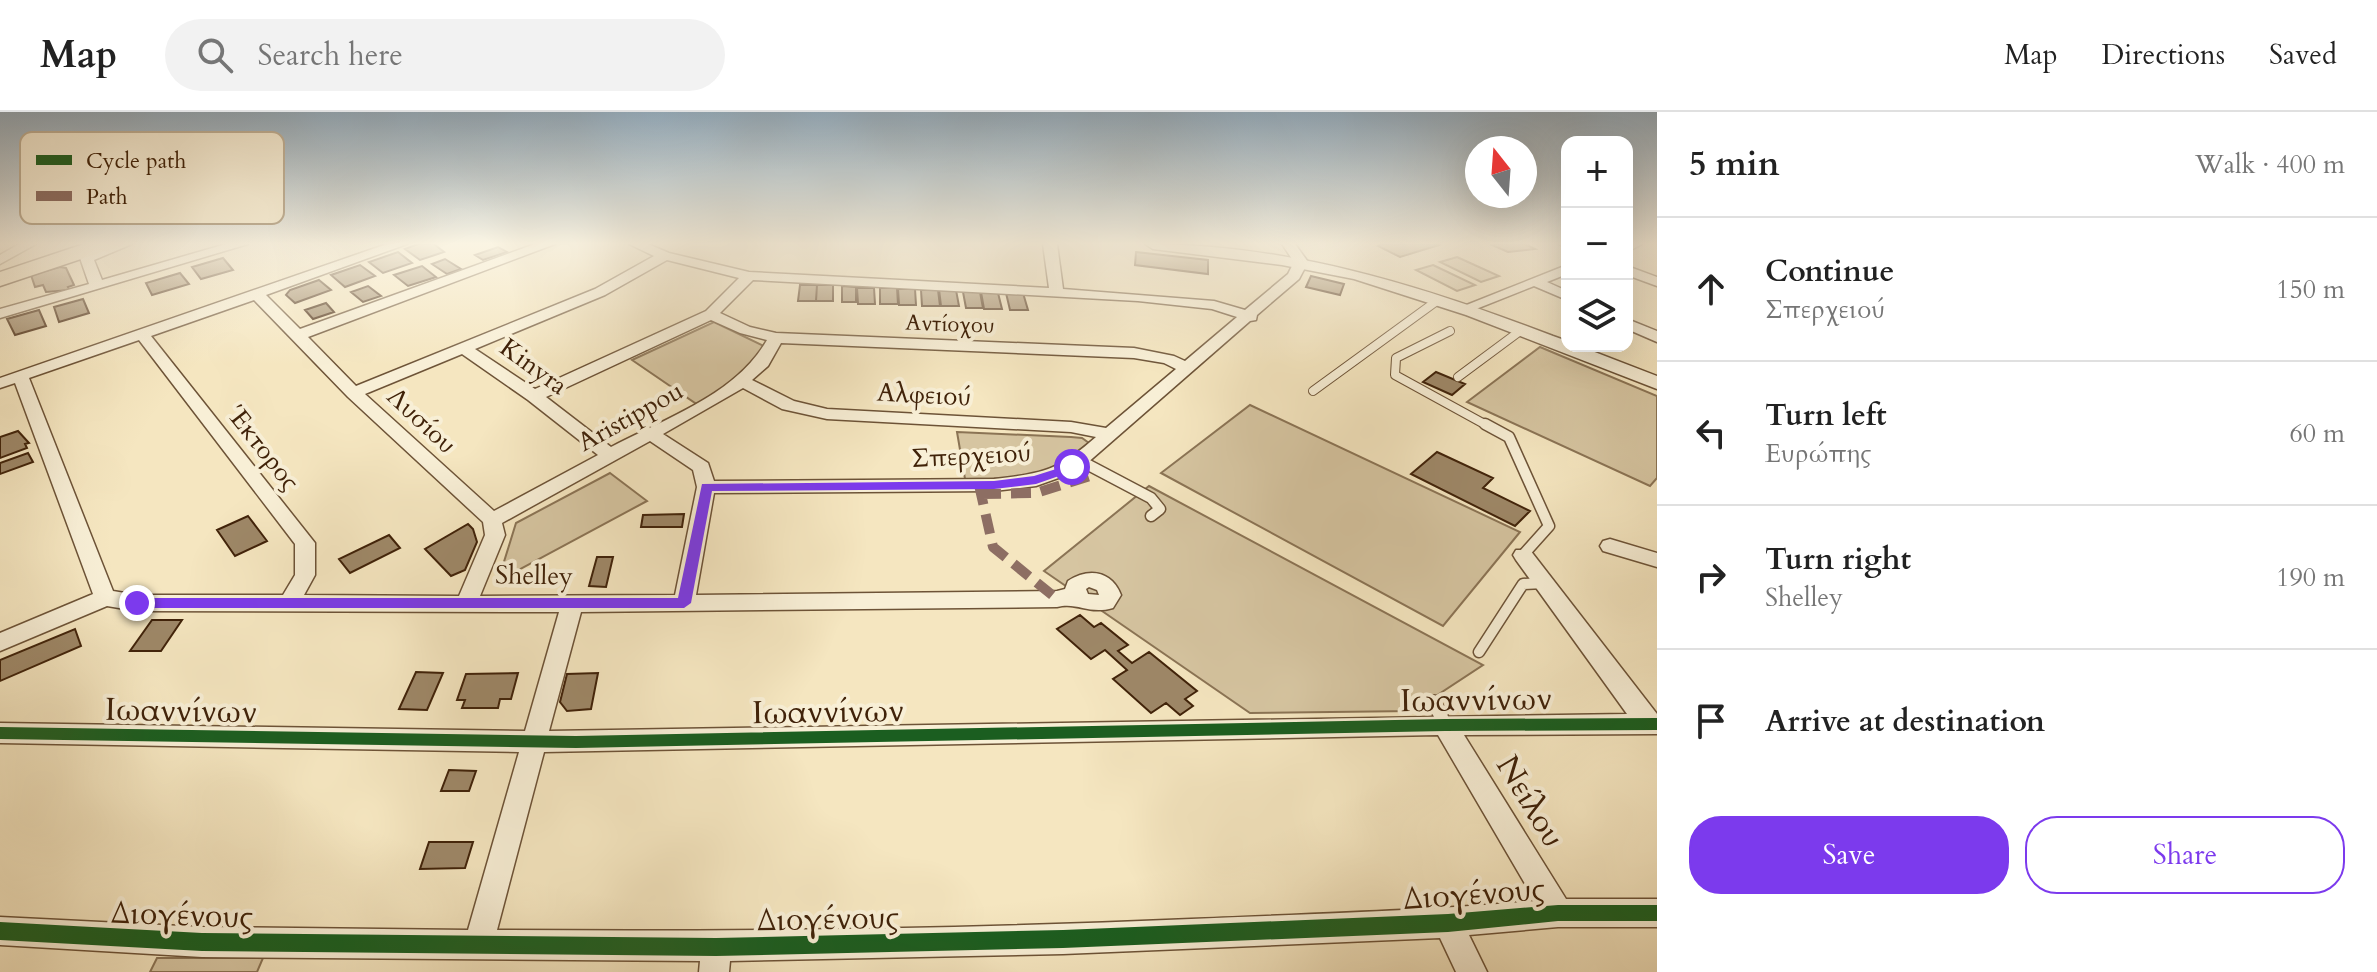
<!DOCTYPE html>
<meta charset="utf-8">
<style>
:root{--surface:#fff;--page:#f2f2f2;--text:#222;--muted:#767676;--line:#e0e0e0;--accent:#7c3aed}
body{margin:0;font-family:Cardo,serif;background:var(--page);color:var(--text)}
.controls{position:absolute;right:24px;top:24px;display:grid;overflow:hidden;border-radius:16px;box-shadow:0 8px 32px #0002}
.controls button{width:72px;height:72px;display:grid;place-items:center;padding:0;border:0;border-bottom:2px solid var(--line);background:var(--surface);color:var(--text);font:40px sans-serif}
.compass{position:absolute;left:1465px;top:24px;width:72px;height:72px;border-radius:50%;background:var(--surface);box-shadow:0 8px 32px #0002;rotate:343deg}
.stop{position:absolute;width:24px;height:24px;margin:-18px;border:6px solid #7c3aed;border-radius:50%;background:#fff}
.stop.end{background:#7c3aed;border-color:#fff;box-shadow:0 2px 8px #0008}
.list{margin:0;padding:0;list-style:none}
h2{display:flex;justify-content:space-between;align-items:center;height:104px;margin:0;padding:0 32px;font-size:34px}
h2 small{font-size:26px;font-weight:400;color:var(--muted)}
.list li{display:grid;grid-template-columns:52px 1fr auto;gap:24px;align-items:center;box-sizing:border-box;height:144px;padding:0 32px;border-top:2px solid var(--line)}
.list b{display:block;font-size:30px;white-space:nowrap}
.list p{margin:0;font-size:26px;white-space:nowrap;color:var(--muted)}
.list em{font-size:26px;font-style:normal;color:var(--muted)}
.actions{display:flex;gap:16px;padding:24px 32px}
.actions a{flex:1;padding:18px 0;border:2px solid var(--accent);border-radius:32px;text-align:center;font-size:28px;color:var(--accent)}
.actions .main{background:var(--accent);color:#fff}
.icon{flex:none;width:44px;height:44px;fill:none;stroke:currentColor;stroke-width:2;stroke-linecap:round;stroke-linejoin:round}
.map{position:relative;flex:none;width:1657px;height:860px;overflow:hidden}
header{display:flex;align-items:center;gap:48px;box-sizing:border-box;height:112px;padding:0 40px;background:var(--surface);border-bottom:2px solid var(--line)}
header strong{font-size:38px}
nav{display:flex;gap:44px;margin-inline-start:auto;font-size:28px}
.search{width:560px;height:72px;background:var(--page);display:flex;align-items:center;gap:20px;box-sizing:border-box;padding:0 28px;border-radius:44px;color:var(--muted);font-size:30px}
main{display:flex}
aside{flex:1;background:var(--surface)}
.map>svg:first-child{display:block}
</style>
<header>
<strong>Map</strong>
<div class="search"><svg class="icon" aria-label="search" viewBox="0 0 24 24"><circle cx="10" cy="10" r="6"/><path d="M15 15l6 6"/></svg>Search here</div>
<nav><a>Map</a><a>Directions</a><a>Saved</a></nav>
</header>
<main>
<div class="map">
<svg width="1657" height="860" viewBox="0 0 1657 860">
<rect width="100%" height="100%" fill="#f5e6c0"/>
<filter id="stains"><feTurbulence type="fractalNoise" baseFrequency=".0025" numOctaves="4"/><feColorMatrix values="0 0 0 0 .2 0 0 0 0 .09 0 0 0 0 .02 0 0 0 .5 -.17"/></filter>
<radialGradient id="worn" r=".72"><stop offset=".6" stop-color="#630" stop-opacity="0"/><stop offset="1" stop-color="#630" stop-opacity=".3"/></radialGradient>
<path fill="#d6c5a1" stroke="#8b7455" stroke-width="2" d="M1457 145 1499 164 1481 170 1440 150Z
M1433 153 1475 173 1457 179 1416 158Z
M714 210 770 237 730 274 698 293 632 248Z
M1540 235 1657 284V366L1650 374 1467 290Z
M1250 293 1520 420 1443 514 1161 361Z
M957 320 1071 325 1082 326 1089 331C1044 369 1021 366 965 367Z
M610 361 647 389 498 469 516 411Z
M1149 374 1483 553 1413 599 1250 601 1044 459Z
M157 846H263L257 860H150Z"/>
<path fill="#9e8868" stroke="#402209" stroke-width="2" d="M418 132H434L444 140 420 148 405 137Z
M1381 132H1442L1400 145 1378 134Z
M1490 132H1529L1527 133 1535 137 1508 140Z
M498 135 507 140 483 148 475 143Z
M398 140 412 151 383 161 369 150Z
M1136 140 1208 148V162L1135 153Z
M223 146 233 158 201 167 192 155Z
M445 147 461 157 447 162 432 152Z
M360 153 375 164 345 175 331 163Z
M422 154 436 165 408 174 394 163Z
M60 155 66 156 74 173 68 175 70 178 46 180 43 173 35 175 31 163Z
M180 161 189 172 152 183 146 171Z
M1311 164 1344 172 1340 183 1306 175Z
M319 168 331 178 295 191 286 183 290 178Z
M800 173H817L816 189H798Z
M817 173H833V189H816Z
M368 174 381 184 363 190 351 180Z
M842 174 856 175V190H842Z
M857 176H874L875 192H858Z
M880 176H897L898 192H880Z
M898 177H915L916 193H899Z
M939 177 956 178 959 194H941Z
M921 178H938L940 194H922Z
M963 180H980L983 196H966Z
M981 180 998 181 1002 197H984Z
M1006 181H1023L1028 198H1010Z
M83 187 89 201 59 210 54 195Z
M326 191 334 200 313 207 305 198Z
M39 198 46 214 15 223 7 207Z
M1436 260 1465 272 1452 283 1423 270Z
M18 319 29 331 25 332 27 336 0 346V325Z
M1437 340 1493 366 1483 376 1530 399 1515 414 1411 362Z
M28 341 33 350 0 362V351Z
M684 402 682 415H641L643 403Z
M248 404 267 429 235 444 217 418Z
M468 412 473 417 477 430 465 458 451 464 425 437Z
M389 423 400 436 350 461 339 447Z
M597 445H613L606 475 589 474Z
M1080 503 1094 515 1101 511 1128 533 1118 539 1132 551 1149 540 1197 579 1185 587 1193 594 1180 603 1166 591 1151 601 1113 567 1127 558 1105 538 1091 547 1057 517Z
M152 508H182L161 539H130Z
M75 517 81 534 0 569V548Z
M416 560 443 561 427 598 399 597Z
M518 561 511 587H500L498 596H462L465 588H457L466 562Z
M598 561 591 597 567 599 560 590 567 562Z
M449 658 476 659 469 679H441Z
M429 730H473L465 756 420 757Z"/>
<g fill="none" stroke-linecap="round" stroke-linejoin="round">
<defs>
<path id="service-far2" d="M1450 219 1396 246 1395 263 1488 314
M1458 265 1520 219
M1313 279 1438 188"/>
<path id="service-far1" d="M1485 312 1509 325 1549 414 1523 443
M1079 348 1151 386 1160 397 1151 404
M1479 540 1523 472 1544 471"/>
<path id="service" d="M1434 590 1445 613"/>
<path id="minor" d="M19 132H36L0 152V143Z
M112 132H132L94 148 102 168 226 132H248L0 206V197L89 172 80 146Z
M387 132H407L266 183 300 217 535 132H555L308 225 356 274 595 177 654 144 629 132H648L669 141 749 160 1049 176 1043 132H1057L1063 177 1214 189 1245 198 1288 162 1294 150 1282 132H1295L1308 150 1299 167 1257 203 1256 208 1250 209 1078 359 1036 374 994 379 714 381 696 483 1057 479 1065 477 1068 469C1088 456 1111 458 1121 483L1113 496C1089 503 1078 490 1057 495L581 500 549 619 1627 602 1516 448 1513 443 1516 438H1530L1657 602V622L1464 623 1566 787H1657V815H1558L1469 823 1487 860H1456L1440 826 1063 842 730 849 729 860H699L700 849 202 845 0 833V805L202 815 468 818 519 640 0 631V611L525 619 559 500 137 499 107 494 0 539V521L93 482 15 271 0 276V266ZM667 148 739 166 706 199 535 277 475 237 605 183ZM753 168 1138 189 1212 197 1237 205 1185 249 1174 244 1134 236 776 221 750 215 720 201ZM254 188 348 285 483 410 485 423 459 484 304 483 315 463V431L151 224ZM711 208 740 221 767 228C736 283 664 307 611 335L546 285ZM139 228 295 432V463L283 483H137L113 479 29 266ZM781 231 1134 246 1164 251 1176 257 1106 316 1071 310 827 297 794 289 752 268 768 254ZM462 242 528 288 598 343 494 399 365 282ZM743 276 782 297 827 307 1071 320 1096 325C1057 359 1045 361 994 367L714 369 708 351 663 322ZM650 329 693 358 697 375 675 483 480 484 505 423 502 411ZM1089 475 1097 478 1099 483 1088 482 1086 477ZM1438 623 1535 789C1421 799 1306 802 1191 807 960 817 728 820 497 818L544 640Z
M1559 132H1567V137Z
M1627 132H1642L1627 140Z
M1567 153V162L1547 170 1567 179V188L1534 174 1471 199H1461L1459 196Z
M1627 154 1657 165V174L1627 163Z
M1627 207 1657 219V230L1627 217Z
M1610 427 1657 441V455L1603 439 1600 434 1603 429Z"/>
<path id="tertiary" d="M1145 132C1288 132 1420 173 1553 224L1567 229V234H1579L1657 264V277L1466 203 1354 167 1282 153 1153 137Z"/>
<path id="primary" d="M84 132H117L114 136 0 174V160Z"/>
</defs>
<use href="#service-far2" stroke="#6d5337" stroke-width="10"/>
<use href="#service-far1" stroke="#6d5337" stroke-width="13"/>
<use href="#service" stroke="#6d5337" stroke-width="16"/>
<use href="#minor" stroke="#6d5337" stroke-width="3"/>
<use href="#tertiary" stroke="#6d5337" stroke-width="3"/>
<use href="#primary" stroke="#402209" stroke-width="3"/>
<use href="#service-far2" stroke="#f8efd6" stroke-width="8"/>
<use href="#service-far1" stroke="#f8efd6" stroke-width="10"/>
<use href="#service" stroke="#f8efd6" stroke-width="13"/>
<use href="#minor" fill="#f8efd6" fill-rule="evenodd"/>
<use href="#tertiary" fill="#f8efd6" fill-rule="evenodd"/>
<use href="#primary" fill="#f5e6c0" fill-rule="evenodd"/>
<path stroke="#8d6e63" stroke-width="10" stroke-dasharray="20 10" stroke-linecap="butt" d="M979 373 993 435 1057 487
M981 382 1036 381 1090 364"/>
<defs>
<path id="cycleway" d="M1657 606V618L1445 619 576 636 0 627V615L576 624 1445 607Z
M1558 793H1657V809H1558L1448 820 1063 836 716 844 202 839 0 828V810L202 821 716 826 1063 818 1448 802Z"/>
</defs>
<use href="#cycleway" stroke="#f8efd6" stroke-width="5"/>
<use href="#cycleway" fill="#1b5e20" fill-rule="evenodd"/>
</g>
<linearGradient id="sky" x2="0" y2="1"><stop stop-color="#94adbf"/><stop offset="0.52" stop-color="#faf4e3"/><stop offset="1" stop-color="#faf4e3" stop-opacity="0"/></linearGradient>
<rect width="1657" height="253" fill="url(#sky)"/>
<path fill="#7c3aed" d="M1072 352 1078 355 1076 358 1036 372 994 377 712 379 691 491 684 496H137L130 491 137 486H678L702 372 994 369 1034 364Z"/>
<g text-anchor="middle" stroke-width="8" stroke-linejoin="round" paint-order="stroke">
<g font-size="22" fill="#402209" stroke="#f8efd6">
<text transform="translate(950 211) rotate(2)" y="8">Αντίοχου</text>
</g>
<g font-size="26" fill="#402209" stroke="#f8efd6">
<text transform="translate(534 254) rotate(36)" y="9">Kinyra</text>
<text transform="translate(924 282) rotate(3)" y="9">Αλφειού</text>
<text transform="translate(630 304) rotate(-29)" y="9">Aristippou</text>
<text transform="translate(422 308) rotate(43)" y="9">Λυσίου</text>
<text transform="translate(264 336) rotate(52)" y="9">Έκτορος</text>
<text transform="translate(971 343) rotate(-3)" y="9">Σπερχειού</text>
<text transform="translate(534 463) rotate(1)" y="9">Shelley</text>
</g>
<g font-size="32" fill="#402209" stroke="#f8efd6">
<text transform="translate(1476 587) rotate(-1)" y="11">Ιωαννίνων</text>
<text transform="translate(181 598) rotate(1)" y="11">Ιωαννίνων</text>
<text transform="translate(828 599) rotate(-1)" y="11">Ιωαννίνων</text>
<text transform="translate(1531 689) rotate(59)" y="11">Νείλου</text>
<text transform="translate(1474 781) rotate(-4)" y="11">Διογένους</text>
<text transform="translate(182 802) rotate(2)" y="11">Διογένους</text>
<text transform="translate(828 806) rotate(-1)" y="11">Διογένους</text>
</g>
</g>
<rect x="20" y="20" width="264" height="92" rx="12" fill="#f8efd6" stroke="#c1b298" stroke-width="2"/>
<rect x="36" y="43" width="36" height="10" fill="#1b5e20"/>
<rect x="36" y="79" width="36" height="10" fill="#8d6e63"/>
<g font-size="22" fill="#402209">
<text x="86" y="56">Cycle path</text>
<text x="86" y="92">Path</text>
</g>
<rect width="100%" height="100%" filter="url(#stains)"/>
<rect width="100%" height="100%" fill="url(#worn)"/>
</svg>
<div class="controls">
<button>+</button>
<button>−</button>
<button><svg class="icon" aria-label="layers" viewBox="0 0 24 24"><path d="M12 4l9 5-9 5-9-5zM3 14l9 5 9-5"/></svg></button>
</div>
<svg class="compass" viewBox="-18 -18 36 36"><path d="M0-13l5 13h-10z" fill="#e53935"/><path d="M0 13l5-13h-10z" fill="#767676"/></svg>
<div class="stop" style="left:1072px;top:355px"></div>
<div class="stop end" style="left:137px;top:491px"></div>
</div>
<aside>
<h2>5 min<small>Walk · 400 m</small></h2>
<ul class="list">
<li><svg class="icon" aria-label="ahead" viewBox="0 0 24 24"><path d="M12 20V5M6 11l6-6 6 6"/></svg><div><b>Continue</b><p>Σπερχειού</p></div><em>150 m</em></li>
<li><svg class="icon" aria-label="left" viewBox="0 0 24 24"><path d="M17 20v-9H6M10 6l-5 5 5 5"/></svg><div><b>Turn left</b><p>Ευρώπης</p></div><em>60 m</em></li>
<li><svg class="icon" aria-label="right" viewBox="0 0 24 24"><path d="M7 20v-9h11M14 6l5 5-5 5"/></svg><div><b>Turn right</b><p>Shelley</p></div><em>190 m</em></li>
<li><svg class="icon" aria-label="arrive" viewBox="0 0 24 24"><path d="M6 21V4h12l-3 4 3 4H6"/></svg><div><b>Arrive at destination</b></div></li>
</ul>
<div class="actions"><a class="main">Save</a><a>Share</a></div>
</aside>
</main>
